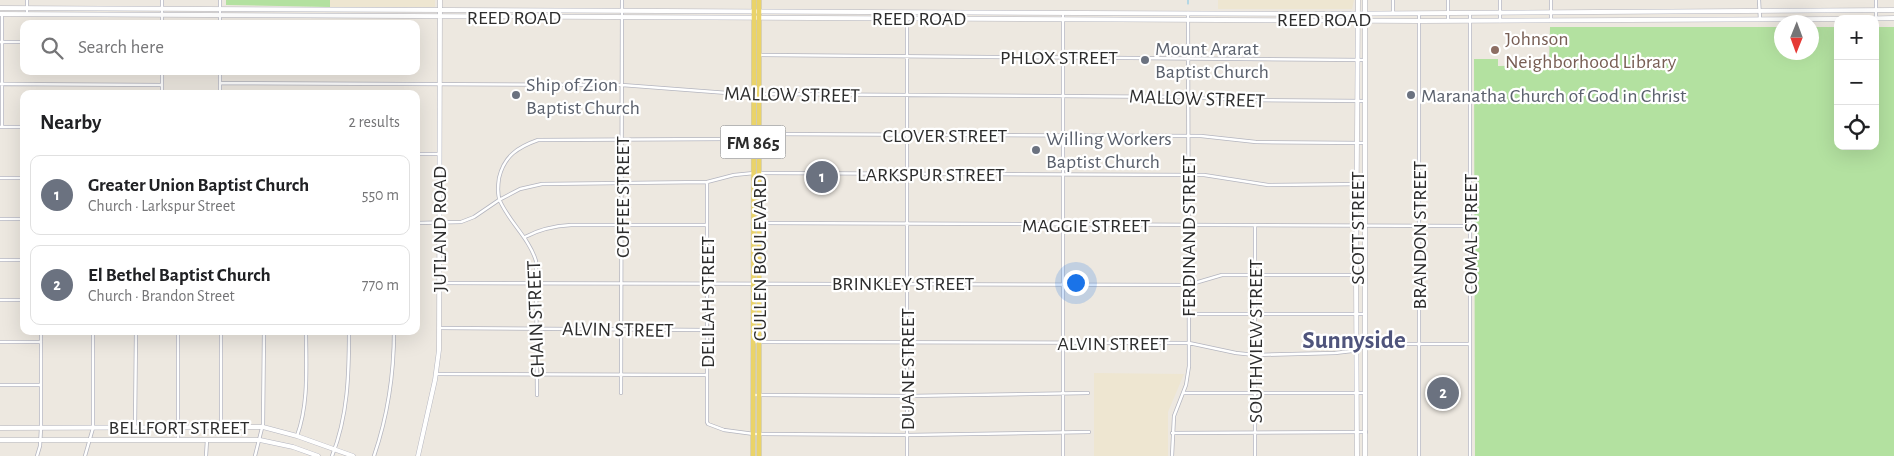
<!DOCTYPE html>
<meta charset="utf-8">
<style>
:root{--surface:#fff;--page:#f6f6f6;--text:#202124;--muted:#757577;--line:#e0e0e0;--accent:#4a60f1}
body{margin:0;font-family:"Alegreya Sans",sans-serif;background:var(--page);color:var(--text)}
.controls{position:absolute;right:15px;top:15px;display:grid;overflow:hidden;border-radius:10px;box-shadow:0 5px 20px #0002}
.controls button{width:45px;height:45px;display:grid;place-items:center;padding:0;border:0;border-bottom:1px solid var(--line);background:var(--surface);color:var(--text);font:25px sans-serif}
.compass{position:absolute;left:1774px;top:15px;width:45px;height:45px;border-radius:50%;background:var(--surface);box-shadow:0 5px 20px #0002;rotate:181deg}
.you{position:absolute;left:1075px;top:282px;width:18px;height:18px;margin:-12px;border:4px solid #fff;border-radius:50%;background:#1a73e8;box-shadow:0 0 0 8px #1a73e833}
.badge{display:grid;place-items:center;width:32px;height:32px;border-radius:50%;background:var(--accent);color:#fff;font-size:16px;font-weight:700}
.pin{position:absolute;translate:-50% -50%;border:2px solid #fff;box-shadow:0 1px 5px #0006}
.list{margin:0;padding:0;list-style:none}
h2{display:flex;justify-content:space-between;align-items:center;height:65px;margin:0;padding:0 20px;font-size:21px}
h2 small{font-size:16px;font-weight:400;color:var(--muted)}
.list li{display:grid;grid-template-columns:32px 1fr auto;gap:15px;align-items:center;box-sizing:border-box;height:80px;margin:0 10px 10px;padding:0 10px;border:1px solid var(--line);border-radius:10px}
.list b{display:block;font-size:19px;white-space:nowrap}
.list p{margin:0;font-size:16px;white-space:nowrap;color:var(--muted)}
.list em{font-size:16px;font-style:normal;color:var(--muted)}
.icon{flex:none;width:28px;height:28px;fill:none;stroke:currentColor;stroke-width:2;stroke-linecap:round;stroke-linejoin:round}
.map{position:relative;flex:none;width:1894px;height:456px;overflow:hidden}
.search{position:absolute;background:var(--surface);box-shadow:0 5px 20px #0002;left:20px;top:20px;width:400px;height:55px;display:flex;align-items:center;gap:12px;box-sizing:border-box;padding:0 18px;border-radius:10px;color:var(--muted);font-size:19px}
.panel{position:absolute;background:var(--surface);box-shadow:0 5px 20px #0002;left:20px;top:90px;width:400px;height:245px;border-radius:10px}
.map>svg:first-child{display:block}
</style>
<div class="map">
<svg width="1894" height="456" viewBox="0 0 1894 456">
<rect width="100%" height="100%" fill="#ede8e0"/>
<path fill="#eee6d1" d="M330 0H435V7H330Z
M1218 0H1354L1352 9H1218Z
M1094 373 1184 374 1168 412V456H1094Z"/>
<path fill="#b3e1a0" d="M226 0H330V7L226 5Z
M1550 27H1781L1782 52H1812V27H1838V146H1875V27H1894V456H1475L1474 59H1498V66L1549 65Z"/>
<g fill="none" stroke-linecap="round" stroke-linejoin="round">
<path stroke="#7ac5e9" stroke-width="1" d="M1188 4V0"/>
<defs>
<path id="minor" d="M1448 0V20
M1500 0V21
M1551 0V21
M1759 0 1760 20
M1876 0V18
M27 13V0
M907 13V456
M1393 13V0
M1419 13V456
M2 14V127
M162 24V0
M220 24V0
M0 42H24
M759 55 1365 60
M220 83 622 85 754 95
M0 84 162 85
M162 94V71
M220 94V71
M759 94 1188 97 1240 100 1365 101
M0 127H24
M759 134 1201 136 1256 142 1365 143
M416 154H439
M760 173 1204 175 1268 185 1365 184
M0 178H24
M707 182V422L708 424 724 430 754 434 907 435 1089 432
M0 219H24
M416 223 461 222 474 217 499 200 520 189 542 184 707 182 734 175 754 173
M759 223 1470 226
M1255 225V456
M525 237C540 229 554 226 571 225H707
M0 260H24
M439 283 1188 285 1222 275H1365
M0 300H24
M1188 314H1364
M439 328 707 330
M178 331V440
M0 342H41
M754 342 1189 343 1236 353 1255 355 1335 353 1352 351 1374 344H1470
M436 374 707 375
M0 385H41
M621 393 622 0
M1184 393H1365
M537 395 536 261C529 238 510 223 500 201 497 194 498 185 499 178 504 156 518 147 538 140L727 139 754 134
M753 395 907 396 1088 393
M135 427 136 331
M221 427V331
M1172 433 1366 432
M297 436C309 403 306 366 306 331
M37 456 40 446 41 428V331
M85 456 93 428V331
M206 456 207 440
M255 456 263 424 264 331
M332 456C348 416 349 374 349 331
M374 456C388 415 394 375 394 331
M1063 456V13
M1172 456 1174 416 1186 385 1189 366 1188 13
M1470 456V13"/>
<path id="tertiary" d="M0 8 1303 14 1894 10
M0 14 1419 21 1838 19
M1847 19 1894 18
M418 456 435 380 439 350 440 0"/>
<path id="secondary" d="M1365 0V456
M0 428 263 427 297 436 353 456
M0 440H260L293 447 318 456
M1357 456 1356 275 1358 0"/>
<path id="primary" d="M753 456 754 0
M759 456V0"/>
</defs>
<use href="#minor" stroke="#b4b5bf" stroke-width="4"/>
<use href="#tertiary" stroke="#b4b5bf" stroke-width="5"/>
<use href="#secondary" stroke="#b4b5bf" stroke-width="5"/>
<use href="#primary" stroke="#c8c8c8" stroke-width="5.5"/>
<use href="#minor" stroke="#fff" stroke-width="2.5"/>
<use href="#tertiary" stroke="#fff" stroke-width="4"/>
<use href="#secondary" stroke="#fff" stroke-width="4"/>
<use href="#primary" stroke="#ead369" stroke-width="4.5"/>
</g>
<circle fill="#8d6e63" stroke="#fff" stroke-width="2" cx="1495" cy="50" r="5"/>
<g fill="#6b7280" stroke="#fff" stroke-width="2">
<circle cx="1145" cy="60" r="5"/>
<circle cx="516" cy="95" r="5"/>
<circle cx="1411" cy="95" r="5"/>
<circle cx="1036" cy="150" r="5"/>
</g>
<g text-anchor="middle" stroke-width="4.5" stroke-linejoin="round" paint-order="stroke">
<rect fill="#fff" stroke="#6c6c6c" stroke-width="1" x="720.5" y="125.5" width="65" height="33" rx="4"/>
<g font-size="19" font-weight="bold" fill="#2d2d2d">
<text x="753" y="149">FM 865</text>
</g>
<g font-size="20" fill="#2d2d2d" stroke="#fff">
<text x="514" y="24">REED ROAD</text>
<text x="919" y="25">REED ROAD</text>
<text x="1324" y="26">REED ROAD</text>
<text x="1059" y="64">PHLOX STREET</text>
<text transform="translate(792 94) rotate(1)" y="7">MALLOW STREET</text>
<text transform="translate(1197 98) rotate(2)" y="7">MALLOW STREET</text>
<text x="945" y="142">CLOVER STREET</text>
<text x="931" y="181">LARKSPUR STREET</text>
<text transform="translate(622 197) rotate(-90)" y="7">COFFEE STREET</text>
<text x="1086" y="232">MAGGIE STREET</text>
<text transform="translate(1357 228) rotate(-90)" y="7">SCOTT STREET</text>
<text transform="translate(439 229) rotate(-90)" y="7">JUTLAND ROAD</text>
<text transform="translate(1470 234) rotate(-90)" y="7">COMAL STREET</text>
<text transform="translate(1419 235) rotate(-90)" y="7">BRANDON STREET</text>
<text transform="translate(1188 236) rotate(-90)" y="7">FERDINAND STREET</text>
<text transform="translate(759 258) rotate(-90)" y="7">CULLEN BOULEVARD</text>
<text x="903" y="290">BRINKLEY STREET</text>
<text transform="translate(707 302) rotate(-90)" y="7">DELILAH STREET</text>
<text transform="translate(535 319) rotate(-92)" y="7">CHAIN STREET</text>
<text transform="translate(618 329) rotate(1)" y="7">ALVIN STREET</text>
<text transform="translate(1255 341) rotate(-90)" y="7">SOUTHVIEW STREET</text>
<text x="1113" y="350">ALVIN STREET</text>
<text transform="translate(907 369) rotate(-90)" y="7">DUANE STREET</text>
<text x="179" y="434">BELLFORT STREET</text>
</g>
<g font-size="20" fill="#785e54" stroke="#fff" text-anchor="start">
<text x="1505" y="45">Johnson<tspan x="1505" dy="23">Neighborhood Library</tspan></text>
</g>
<g font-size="20" fill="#5b616d" stroke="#fff" text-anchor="start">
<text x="1155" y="55">Mount Ararat<tspan x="1155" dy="23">Baptist Church</tspan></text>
<text x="526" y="91">Ship of Zion<tspan x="526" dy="23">Baptist Church</tspan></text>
<text x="1421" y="102">Maranatha Church of God in Christ</text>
<text x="1046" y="145">Willing Workers<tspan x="1046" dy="23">Baptist Church</tspan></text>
</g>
<g font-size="25" font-weight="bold" fill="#4f547c" stroke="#fff">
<text x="1354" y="348">Sunnyside</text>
</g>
</g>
</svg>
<div class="controls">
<button>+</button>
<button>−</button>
<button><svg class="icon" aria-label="locate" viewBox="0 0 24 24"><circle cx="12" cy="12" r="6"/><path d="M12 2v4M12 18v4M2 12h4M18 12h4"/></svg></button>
</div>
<svg class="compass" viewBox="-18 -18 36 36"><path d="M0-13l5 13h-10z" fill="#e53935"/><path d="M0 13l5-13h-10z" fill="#757577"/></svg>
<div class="you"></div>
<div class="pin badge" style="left:822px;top:177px;background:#6b7280">1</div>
<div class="pin badge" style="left:1443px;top:393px;background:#6b7280">2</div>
<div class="search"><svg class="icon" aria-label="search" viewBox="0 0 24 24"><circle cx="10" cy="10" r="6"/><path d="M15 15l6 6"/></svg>Search here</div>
<section class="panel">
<h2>Nearby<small>2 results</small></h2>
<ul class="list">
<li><span class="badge" style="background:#6b7280">1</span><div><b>Greater Union Baptist Church</b><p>Church · Larkspur Street</p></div><em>550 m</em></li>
<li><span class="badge" style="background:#6b7280">2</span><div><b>El Bethel Baptist Church</b><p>Church · Brandon Street</p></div><em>770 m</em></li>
</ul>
</section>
</div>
